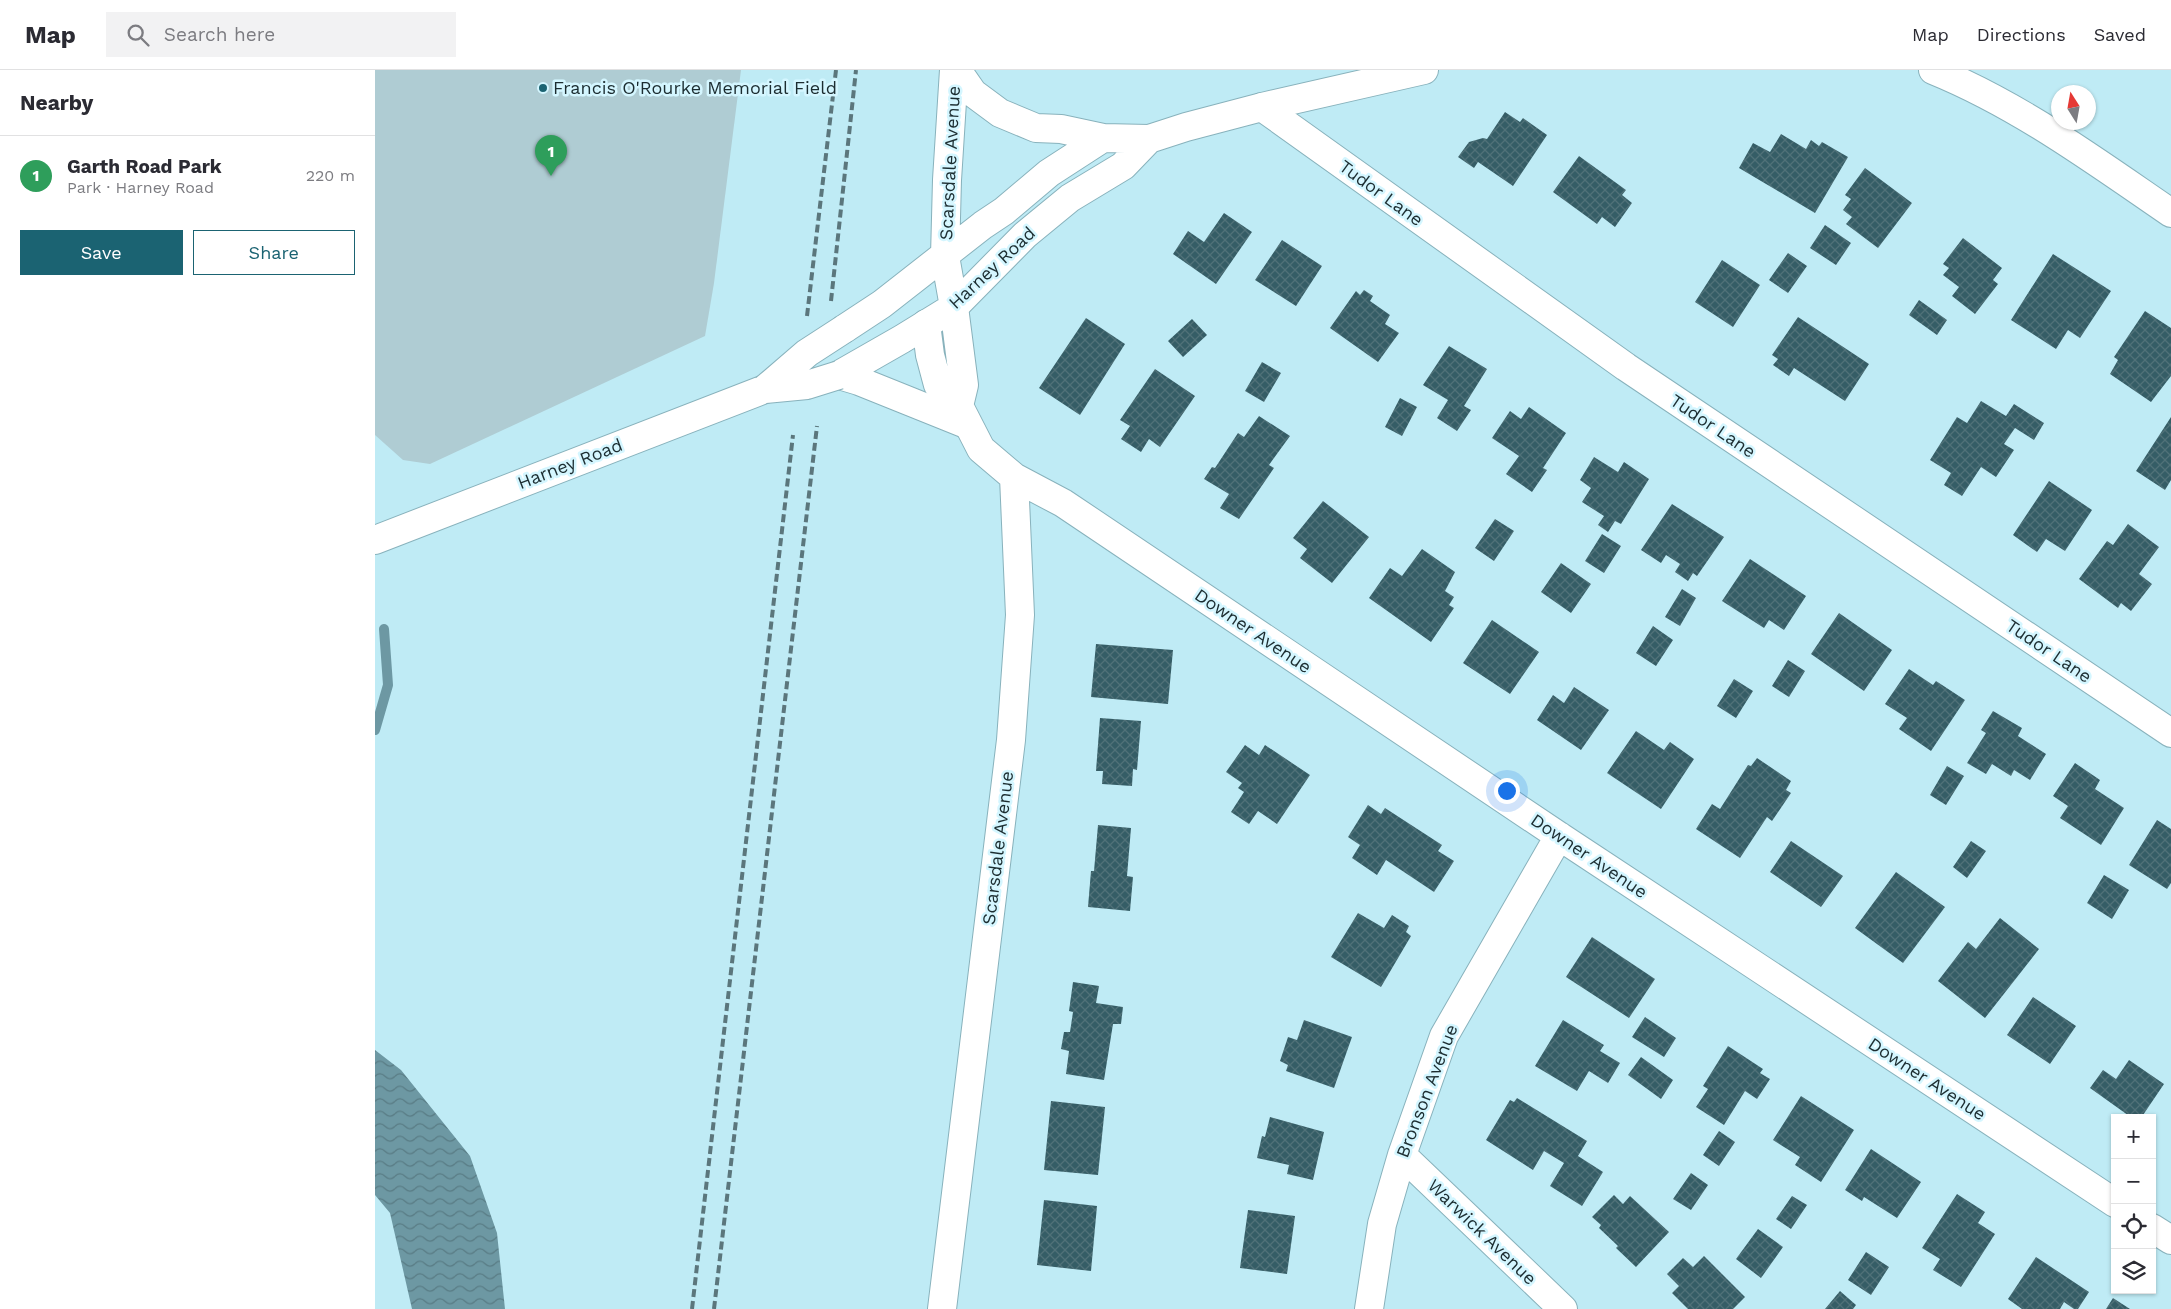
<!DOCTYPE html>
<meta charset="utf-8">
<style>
:root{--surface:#fff;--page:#f2f2f3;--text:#2b2b33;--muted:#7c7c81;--line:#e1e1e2;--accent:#1b6372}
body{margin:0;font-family:"Work Sans",sans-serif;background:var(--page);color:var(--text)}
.controls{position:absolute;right:15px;bottom:15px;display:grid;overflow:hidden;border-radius:0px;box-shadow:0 1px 4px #0004}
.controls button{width:45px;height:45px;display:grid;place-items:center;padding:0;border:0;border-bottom:1px solid var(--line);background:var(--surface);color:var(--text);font:25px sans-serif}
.compass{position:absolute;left:1676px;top:15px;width:45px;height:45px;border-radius:50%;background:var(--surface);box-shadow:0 1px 4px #0004;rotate:349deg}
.you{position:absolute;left:1131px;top:720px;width:18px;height:18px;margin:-12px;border:4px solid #fff;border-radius:50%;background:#1a73e8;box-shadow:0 0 0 8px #1a73e833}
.badge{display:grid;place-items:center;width:32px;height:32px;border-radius:50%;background:var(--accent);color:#fff;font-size:16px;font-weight:700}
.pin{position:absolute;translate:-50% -41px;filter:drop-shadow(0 1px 2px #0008)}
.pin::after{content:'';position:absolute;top:26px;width:18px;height:15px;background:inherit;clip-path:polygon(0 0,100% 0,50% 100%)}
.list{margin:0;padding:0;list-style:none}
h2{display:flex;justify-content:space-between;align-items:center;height:65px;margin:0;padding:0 20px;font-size:21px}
h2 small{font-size:16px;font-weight:400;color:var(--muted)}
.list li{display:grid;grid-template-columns:32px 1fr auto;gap:15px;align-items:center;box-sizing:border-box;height:80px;padding:0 20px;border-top:1px solid var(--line)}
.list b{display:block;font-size:19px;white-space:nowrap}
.list p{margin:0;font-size:16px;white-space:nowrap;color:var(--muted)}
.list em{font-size:16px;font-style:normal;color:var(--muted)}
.actions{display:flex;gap:10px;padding:15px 20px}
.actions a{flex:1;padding:11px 0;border:1px solid var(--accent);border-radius:0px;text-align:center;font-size:18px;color:var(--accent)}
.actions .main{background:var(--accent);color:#fff}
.icon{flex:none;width:28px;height:28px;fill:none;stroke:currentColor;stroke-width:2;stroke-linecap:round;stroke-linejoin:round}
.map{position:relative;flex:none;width:1796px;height:1239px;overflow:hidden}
header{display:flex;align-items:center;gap:30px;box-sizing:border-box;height:70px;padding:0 25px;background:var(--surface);border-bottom:1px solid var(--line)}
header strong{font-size:24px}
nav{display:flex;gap:28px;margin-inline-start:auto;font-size:18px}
.search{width:350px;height:45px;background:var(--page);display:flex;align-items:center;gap:12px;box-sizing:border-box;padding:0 18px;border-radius:0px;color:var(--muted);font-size:19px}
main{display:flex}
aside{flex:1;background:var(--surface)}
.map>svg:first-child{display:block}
</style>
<header>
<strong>Map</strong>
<div class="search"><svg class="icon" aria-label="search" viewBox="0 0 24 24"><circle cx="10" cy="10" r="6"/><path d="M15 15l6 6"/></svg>Search here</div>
<nav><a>Map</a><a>Directions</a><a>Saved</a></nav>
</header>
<main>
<aside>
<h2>Nearby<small></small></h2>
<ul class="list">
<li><span class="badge" style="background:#2e9e5b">1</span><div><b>Garth Road Park</b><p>Park · Harney Road</p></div><em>220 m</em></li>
</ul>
<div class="actions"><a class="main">Save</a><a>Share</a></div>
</aside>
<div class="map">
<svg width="1796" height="1239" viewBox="0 0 1796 1239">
<defs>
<pattern id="water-waves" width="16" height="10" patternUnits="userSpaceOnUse" patternTransform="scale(1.25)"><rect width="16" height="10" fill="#6d98a3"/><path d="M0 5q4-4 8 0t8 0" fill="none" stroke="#597c85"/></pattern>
<pattern id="building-cross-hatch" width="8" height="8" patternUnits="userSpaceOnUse" patternTransform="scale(1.25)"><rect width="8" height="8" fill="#355d66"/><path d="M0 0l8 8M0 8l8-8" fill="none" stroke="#507178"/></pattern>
</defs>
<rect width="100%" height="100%" fill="#bfebf5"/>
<path fill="#afccd3" d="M0 0H366L339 213 330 266 55 394 28 390 0 365Z"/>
<path fill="url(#water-waves)" d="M0 980 26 1000 95 1086 122 1163 130 1239H37L15 1143 0 1125Z"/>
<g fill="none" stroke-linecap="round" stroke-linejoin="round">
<path stroke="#6d98a3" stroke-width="10" d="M0 660 13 615 9 559"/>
</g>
<path fill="url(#building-cross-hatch)" d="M1130 42 1145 52 1148 48 1172 65 1138 116 1103 92 1099 98 1083 87 1094 72 1108 68 1112 69Z
M1406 64 1431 79 1436 70 1444 76 1447 72 1473 87 1440 143 1364 98 1378 73 1395 82Z
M1204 86 1251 120 1247 125 1257 133 1240 157 1227 147 1222 154 1178 122Z
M1490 98 1537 133 1503 178 1471 154 1477 147 1468 140 1476 129 1470 125Z
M849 143 877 162 841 214 798 184 813 161 829 172Z
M1450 155 1476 173 1461 195 1435 178Z
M1588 168 1627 198 1618 210 1623 214 1600 244 1577 226 1584 217 1568 205 1574 198 1568 194Z
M907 170 947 196 921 236 880 210Z
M1413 183 1432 196 1413 223 1394 210Z
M1678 184 1736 221 1705 268 1693 260 1681 279 1636 250Z
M1347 190 1385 215 1358 257 1320 232Z
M989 220 998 226 995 231 1015 245 1010 254 1024 263 1003 292 955 258 981 221 985 225Z
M1544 230 1572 250 1562 265 1534 245Z
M1770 241 1796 258V306L1776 332 1735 304 1743 290 1739 287Z
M1423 247 1494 294 1470 331 1419 298 1414 306 1398 295 1403 289 1397 285Z
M711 248 750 274 705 345 664 318Z
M817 249 832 265 808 287 793 271Z
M1074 276 1112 299 1089 336 1096 340 1082 361 1062 348 1073 330 1048 315Z
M887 292 906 303 889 332 870 321Z
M780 299 820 326 785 377 774 369 766 382 746 369 755 356 745 350Z
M1025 328 1042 337 1027 366 1010 357Z
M1606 331 1631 346 1639 334 1669 353 1659 370 1640 358 1629 374 1639 380 1621 407 1606 397 1587 426 1569 415 1576 403 1555 390 1582 347 1592 353Z
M1154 337 1191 363 1168 398 1172 400 1157 422 1131 404 1144 386 1117 368 1135 341 1146 349Z
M884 346 915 366 894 395 899 398 864 449 845 438 854 424 829 409 837 397 840 398 863 363 869 367Z
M1796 347V410L1790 420 1761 401Z
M1219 387 1243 402 1249 392 1274 409 1246 454 1240 451 1233 462 1223 455 1229 446 1207 432 1216 418 1205 410Z
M1674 411 1717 440 1690 481 1671 469 1662 482 1638 465Z
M948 431 994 467 957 513 925 488 932 479 918 468Z
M1297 434 1349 467 1322 506 1318 503 1313 511 1300 502 1305 494 1291 485 1286 493 1266 480Z
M1120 449 1139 461 1119 491 1100 478Z
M1753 454 1784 477 1764 504 1777 514 1756 541 1746 533 1743 538 1704 509 1732 471 1738 475Z
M1227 464 1246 476 1229 503 1210 491Z
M1047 479 1080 502 1070 521 1079 527 1074 535 1079 538 1056 572 994 528 1015 498 1027 506Z
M1375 489 1431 526 1409 560 1394 550 1389 558 1347 531Z
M1186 493 1216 514 1196 543 1166 522Z
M1307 519 1321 528 1305 556 1290 547Z
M1464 543 1517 580 1489 621 1436 584Z
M1117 550 1164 582 1135 624 1088 593Z
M1278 556 1298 570 1281 596 1261 583Z
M721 574 798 580 793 634 716 627Z
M1413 590 1430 601 1414 627 1397 616Z
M1534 599 1558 615 1561 611 1590 630 1556 681 1524 659 1532 648 1510 634Z
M1359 609 1378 621 1361 648 1342 636Z
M1199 617 1234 640 1206 680 1162 650 1178 625 1189 633Z
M1618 641 1647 658 1643 666 1671 684 1655 710 1639 700 1636 706 1617 694 1611 704 1592 693 1611 663 1606 660Z
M725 648 766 651 762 700 758 699 757 716 727 714 728 701H721Z
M1261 661 1289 680 1295 672 1319 689 1286 739 1232 703Z
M870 675 884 685 890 675 935 705 902 754 883 741 874 754 856 742 869 722 863 718 867 713 851 702Z
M1382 688 1416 711 1411 720 1416 723 1397 751 1392 747 1365 788 1321 759 1337 734 1345 739 1373 695 1376 696Z
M1700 693 1725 710 1720 719 1749 738 1726 775 1685 748 1693 736 1678 726Z
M1572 696 1589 706 1571 735 1555 725Z
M993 735 1006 744 1010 738 1067 775 1063 781 1079 791 1059 822 1011 790 1002 805 977 788 985 775 973 767Z
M1782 750 1796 759V813L1792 819 1754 795Z
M723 755 756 758 752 806 758 807 755 841 713 837 716 801H719Z
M1416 771 1468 806 1446 837 1395 802Z
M1596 771 1611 781 1592 808 1578 797Z
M1521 802 1570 837 1528 893 1480 858Z
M1729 805 1754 820 1737 849 1712 833Z
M983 843 1009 858 1017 845 1034 856 1031 862 1036 866 1006 917 956 887Z
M1625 848 1664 879 1610 948 1563 911 1593 872 1601 879Z
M1217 867 1280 909 1254 948 1191 907Z
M698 912 724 916 721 933 748 937 746 954H738L729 1010 691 1004 694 981 686 979 689 962H695L698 942 694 941Z
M1658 927 1701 956 1675 994 1632 965Z
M1270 947 1301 968 1289 987 1257 967Z
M929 950 977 967 959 1018 911 1001 913 995 905 991 913 967 922 970Z
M1188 950 1229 975 1225 981 1245 993 1233 1013 1214 1001 1202 1021 1160 996Z
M1353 976 1388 999 1385 1003 1395 1009 1382 1029 1370 1021 1349 1055 1321 1037 1333 1019 1328 1016Z
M1266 987 1298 1010 1286 1029 1253 1005Z
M1754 990 1789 1014 1766 1048H1757L1715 1018 1728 1000 1741 1009Z
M1426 1026 1479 1060 1446 1112 1420 1095 1425 1087 1398 1070Z
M1142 1028 1212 1071 1203 1086 1228 1102 1207 1136 1175 1116 1189 1093 1169 1081 1158 1100 1111 1070 1135 1030 1139 1032Z
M676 1031 730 1037 723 1105 669 1100Z
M895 1047 949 1062 938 1110 912 1104 914 1095 882 1088 887 1066 890 1067Z
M1344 1061 1360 1072 1344 1096 1328 1085Z
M1496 1079 1546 1112 1522 1148 1489 1127 1487 1131 1470 1120Z
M1316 1103 1333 1115 1316 1140 1298 1129Z
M1582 1124 1610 1142 1603 1153 1620 1164 1586 1217 1558 1200 1565 1189 1547 1178Z
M1239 1125 1248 1134 1255 1126 1294 1162 1261 1197 1241 1178 1243 1176 1224 1158 1226 1155 1217 1147Z
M1417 1126 1432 1135 1416 1159 1401 1149Z
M669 1130 722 1136 716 1201 662 1195Z
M873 1140 920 1146 912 1204 865 1198Z
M1383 1159 1408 1177 1386 1208 1361 1189Z
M1491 1182 1514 1197 1496 1225 1473 1210Z
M1329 1186 1370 1227 1358 1239H1313L1297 1223 1304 1216 1292 1204 1308 1188 1318 1197Z
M1661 1187 1714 1222 1703 1239H1699L1689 1232 1685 1239H1647L1633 1229Z
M1465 1221 1481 1235 1478 1239H1450Z
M1738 1228 1755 1239H1731Z"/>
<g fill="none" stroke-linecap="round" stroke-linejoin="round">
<defs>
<path id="street" d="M887 37 1251 297 1796 663
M579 237 589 315 584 336
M551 254 555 285 563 315 584 336 606 379 639 407 688 433 1184 766 1740 1133
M1027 1085 1188 1239
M1777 1158 1796 1170
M567 1239 636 670 645 545 639 407
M994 1239 1007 1154 1027 1085 1069 966 1184 766"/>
<path id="secondary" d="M582 0 598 23 625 43 661 58 686 59 728 68
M1558 0C1644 35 1720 91 1796 143
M579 237 570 186 572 110 579 0
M469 259 507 234 608 155 629 141 674 103 728 68 774 69 811 57 887 37 1049 0
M464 305 527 269 579 237 650 165 695 128 748 96 774 69
M464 305 484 311 591 354
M0 470 390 319"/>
</defs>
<use href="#street" stroke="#88b2bc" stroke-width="30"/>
<use href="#secondary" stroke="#88b2bc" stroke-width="30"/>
<use href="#street" stroke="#fff" stroke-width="28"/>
<use href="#secondary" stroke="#fff" stroke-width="28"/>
<path stroke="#5b767c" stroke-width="4" stroke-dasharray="8 4" stroke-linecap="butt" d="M456 231 481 0
M432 246 461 0
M317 1239 418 365
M339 1239 442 356"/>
<defs>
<path id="secondary-bridge" d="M390 319 432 283 469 259
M390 319 432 315 464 305"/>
</defs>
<use href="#secondary-bridge" stroke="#88b2bc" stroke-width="30" stroke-linecap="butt"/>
<use href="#secondary-bridge" stroke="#fff" stroke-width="28"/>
</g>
<circle fill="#1b6372" stroke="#d4f6ff" stroke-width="2" cx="168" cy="18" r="5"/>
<g text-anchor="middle" stroke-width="5" stroke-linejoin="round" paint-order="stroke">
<g font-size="18" fill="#1c2d31" stroke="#d4f6ff" text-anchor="start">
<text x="178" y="24">Francis O'Rourke Memorial Field</text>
</g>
<g font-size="18" fill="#1c2d31" stroke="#d4f6ff">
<text transform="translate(575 93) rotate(-87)" y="6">Scarsdale Avenue</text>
<text transform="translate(1006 123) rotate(36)" y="6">Tudor Lane</text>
<text transform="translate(617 198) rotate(-43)" y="6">Harney Road</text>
<text transform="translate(1338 356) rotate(34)" y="6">Tudor Lane</text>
<text transform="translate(195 394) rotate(-21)" y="6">Harney Road</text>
<text transform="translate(878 561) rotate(34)" y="6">Downer Avenue</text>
<text transform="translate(1674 581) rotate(34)" y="6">Tudor Lane</text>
<text transform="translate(623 778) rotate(-83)" y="6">Scarsdale Avenue</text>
<text transform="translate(1214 786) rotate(34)" y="6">Downer Avenue</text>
<text transform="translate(1552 1009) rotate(33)" y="6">Downer Avenue</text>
<text transform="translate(1052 1021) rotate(-69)" y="6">Bronson Avenue</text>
<text transform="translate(1107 1162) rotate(44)" y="6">Warwick Avenue</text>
</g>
</g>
</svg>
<div class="controls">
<button>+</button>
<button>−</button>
<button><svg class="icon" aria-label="locate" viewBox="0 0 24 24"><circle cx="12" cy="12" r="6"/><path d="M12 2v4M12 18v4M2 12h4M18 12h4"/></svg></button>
<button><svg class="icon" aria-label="layers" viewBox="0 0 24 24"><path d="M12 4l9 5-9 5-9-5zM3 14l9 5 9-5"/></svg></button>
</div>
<svg class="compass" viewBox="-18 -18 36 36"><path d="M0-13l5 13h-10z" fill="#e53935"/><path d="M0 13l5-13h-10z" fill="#7c7c81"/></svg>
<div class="you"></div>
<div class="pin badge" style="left:176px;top:106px;background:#2e9e5b">1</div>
</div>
</main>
